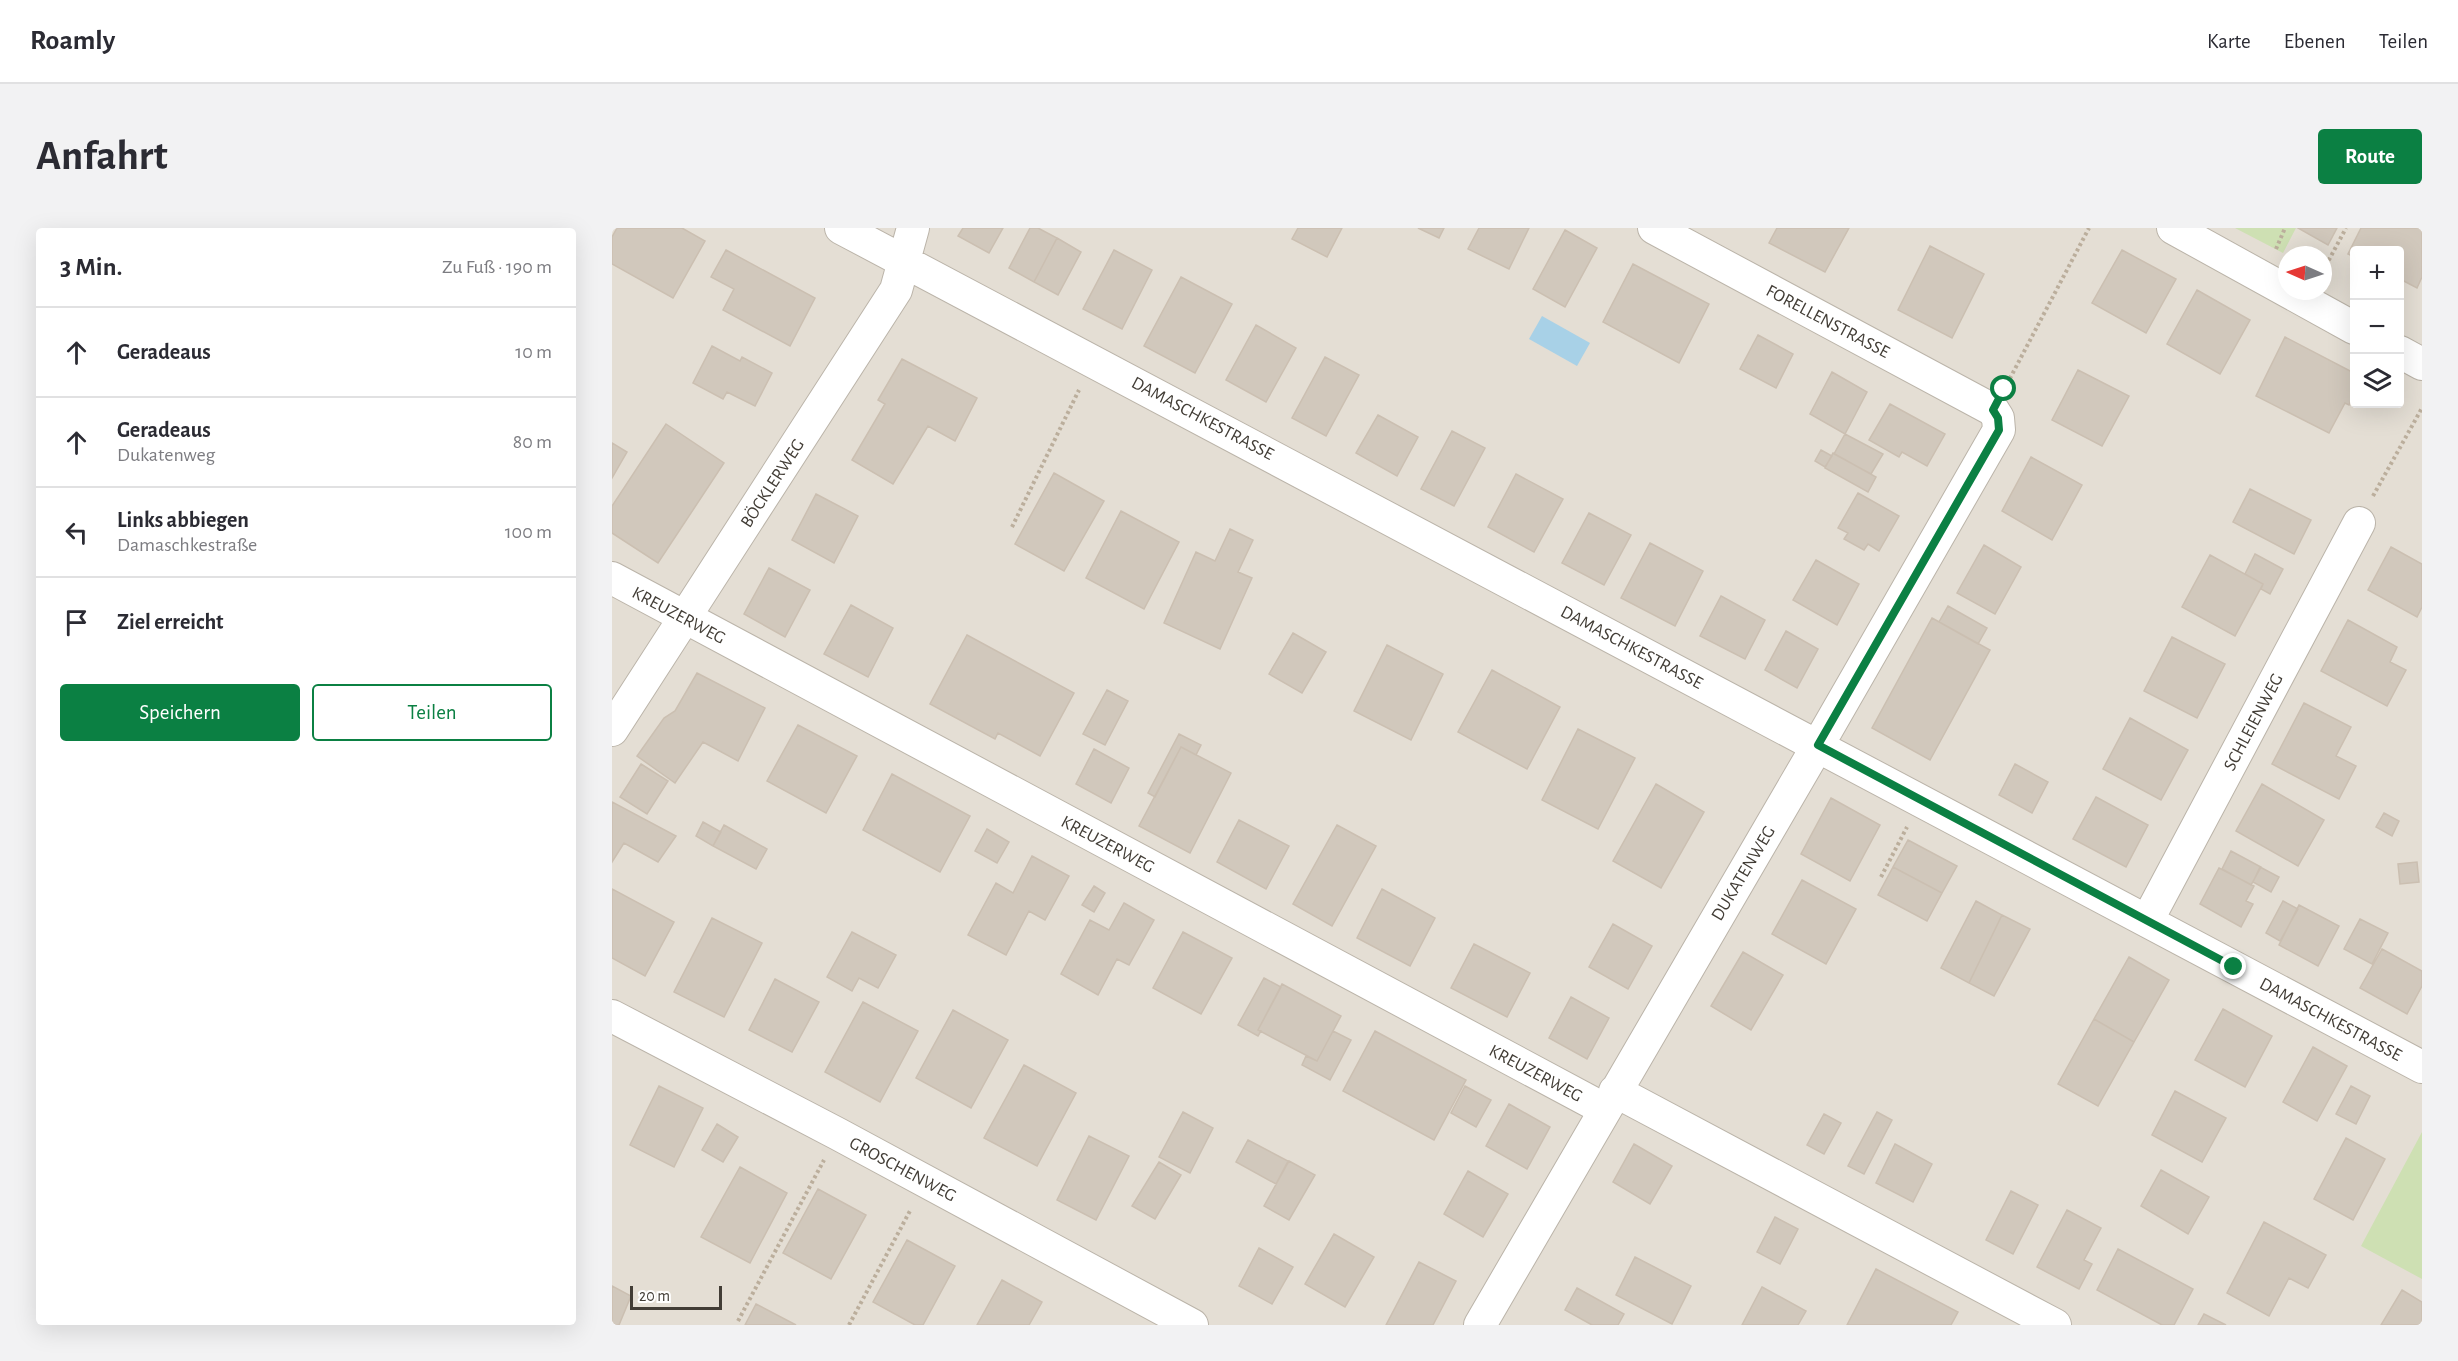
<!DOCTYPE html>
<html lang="de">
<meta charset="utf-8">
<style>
:root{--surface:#fff;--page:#f2f2f3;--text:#2b2b33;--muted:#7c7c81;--line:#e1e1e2;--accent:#0b8043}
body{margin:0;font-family:"Alegreya Sans",sans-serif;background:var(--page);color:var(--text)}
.controls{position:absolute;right:18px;top:18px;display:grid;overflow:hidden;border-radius:6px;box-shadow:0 6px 24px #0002}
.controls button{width:54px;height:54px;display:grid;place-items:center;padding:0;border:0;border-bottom:2px solid var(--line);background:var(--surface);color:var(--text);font:30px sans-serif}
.compass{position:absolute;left:1666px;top:18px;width:54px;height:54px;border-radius:50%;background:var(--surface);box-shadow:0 6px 24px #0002;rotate:273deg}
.scale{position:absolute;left:18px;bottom:15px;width:92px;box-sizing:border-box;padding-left:6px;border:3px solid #423d36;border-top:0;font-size:16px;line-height:21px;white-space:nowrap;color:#423d36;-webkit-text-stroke:4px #fff;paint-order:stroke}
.stop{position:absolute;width:18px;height:18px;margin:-14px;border:4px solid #0b8043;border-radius:50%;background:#fff}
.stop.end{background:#0b8043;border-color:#fff;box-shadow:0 2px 6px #0008}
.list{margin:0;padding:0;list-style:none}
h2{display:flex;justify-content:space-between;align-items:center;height:78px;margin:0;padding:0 24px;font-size:26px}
h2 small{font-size:20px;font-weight:400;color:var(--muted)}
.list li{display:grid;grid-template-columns:39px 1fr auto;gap:18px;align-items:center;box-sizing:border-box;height:90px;padding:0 24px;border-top:2px solid var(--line)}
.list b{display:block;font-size:22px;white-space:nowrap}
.list p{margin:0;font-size:20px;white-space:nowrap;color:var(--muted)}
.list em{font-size:20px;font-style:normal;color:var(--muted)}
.actions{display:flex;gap:12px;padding:18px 24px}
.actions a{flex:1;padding:14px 0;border:2px solid var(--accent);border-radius:6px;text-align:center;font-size:21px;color:var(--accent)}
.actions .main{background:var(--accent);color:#fff}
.icon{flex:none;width:33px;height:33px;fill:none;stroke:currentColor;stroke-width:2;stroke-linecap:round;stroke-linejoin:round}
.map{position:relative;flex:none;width:1810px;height:1097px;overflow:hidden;border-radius:6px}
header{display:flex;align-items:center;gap:36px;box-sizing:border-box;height:84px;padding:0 30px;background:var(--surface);border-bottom:2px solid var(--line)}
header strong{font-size:28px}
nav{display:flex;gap:33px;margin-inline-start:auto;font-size:21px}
.intro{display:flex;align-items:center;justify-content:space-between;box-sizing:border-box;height:144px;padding:0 36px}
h1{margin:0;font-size:42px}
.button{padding:15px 27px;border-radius:6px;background:var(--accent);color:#fff;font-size:21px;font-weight:700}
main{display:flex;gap:36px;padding:0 36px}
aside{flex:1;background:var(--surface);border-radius:6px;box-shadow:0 6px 24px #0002}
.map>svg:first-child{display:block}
</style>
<header>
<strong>Roamly</strong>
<nav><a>Karte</a><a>Ebenen</a><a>Teilen</a></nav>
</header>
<div class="intro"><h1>Anfahrt</h1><a class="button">Route</a></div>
<main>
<aside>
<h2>3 Min.<small>Zu Fuß · 190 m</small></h2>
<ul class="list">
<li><svg class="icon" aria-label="ahead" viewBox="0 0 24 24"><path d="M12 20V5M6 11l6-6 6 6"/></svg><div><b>Geradeaus</b></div><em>10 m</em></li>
<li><svg class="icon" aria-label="ahead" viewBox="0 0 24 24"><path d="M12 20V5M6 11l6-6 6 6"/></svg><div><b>Geradeaus</b><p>Dukatenweg</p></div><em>80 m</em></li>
<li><svg class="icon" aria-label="left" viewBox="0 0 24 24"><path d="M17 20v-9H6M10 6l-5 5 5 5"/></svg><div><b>Links abbiegen</b><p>Damaschkestraße</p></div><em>100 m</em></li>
<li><svg class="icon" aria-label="arrive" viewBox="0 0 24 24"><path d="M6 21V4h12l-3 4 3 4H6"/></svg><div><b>Ziel erreicht</b></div></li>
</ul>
<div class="actions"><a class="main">Speichern</a><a>Teilen</a></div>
</aside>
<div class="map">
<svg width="1810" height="1097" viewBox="0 0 1810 1097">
<rect width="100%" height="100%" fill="#f1ede6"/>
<path fill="#e4ded4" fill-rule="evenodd" d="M0 0H1810V1097H0ZM1742 22H1788V176H1742ZM1675 27H1711V63H1675Z"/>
<path fill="#cee0b3" d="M1623 0H1684L1671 25Z
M1810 904V1051L1749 1018Z"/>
<path fill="#a8d1e7" d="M930 88 978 115 965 138 917 111Z"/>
<path fill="#d1c8bc" stroke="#cbbfb1" stroke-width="1.5" d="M5 0H70L93 13 61 70 0 36V9Z
M351 0H391L377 25 346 8Z
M418 0H426L445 10 422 54 397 40Z
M686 0H730L715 29 680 11Z
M806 0H832L827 10Z
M867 0H917L897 41 856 21Z
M1165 0H1237L1213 44 1157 15Z
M1686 0H1725L1716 17Z
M1749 0H1810V49L1805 60 1788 51V22H1742V29L1736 26Z
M953 2 985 20 953 79 921 61Z
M445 10 469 24 446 67 422 54Z
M1318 18 1372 46 1340 110 1286 82Z
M114 22 203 70 178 118 111 82 122 61 99 49Z
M502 22 540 42 510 101 471 81Z
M1510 22 1564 51 1534 105 1480 75Z
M1021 36 1097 76 1067 135 991 94Z
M569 49 620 76 583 145 532 118Z
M1585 62 1638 92 1608 146 1555 116Z
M644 97 684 120 654 174 614 152Z
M1146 107 1181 126 1164 160 1128 141Z
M1673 109 1742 145V165L1737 177 1733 175 1717 205 1644 168Z
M100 118 128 133 130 129 160 145 143 178 115 164 111 171 81 155Z
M713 129 747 147 714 208 680 190Z
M290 131 365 170 343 213 316 198 281 256 240 232 273 176 266 172Z
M1466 142 1517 168 1490 218 1440 192Z
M1220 144 1255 164 1233 206 1198 186Z
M1278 176 1333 206 1315 238 1290 224 1287 229 1257 212Z
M766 187 806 209 785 248 744 225Z
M54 196 112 235 46 335 0 305V278Z
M840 203 873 220 842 278 809 261Z
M1233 206 1271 226 1259 246 1222 226Z
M0 215 15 224 0 250Z
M1209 222 1220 228 1213 239 1203 233Z
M1221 225 1264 249 1256 264 1213 240Z
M1419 229 1470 257 1440 312 1390 283Z
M442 245 492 273 452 343 403 316Z
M904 246 951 271 922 324 876 299Z
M1638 261 1699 292 1682 326 1621 294Z
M1246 265 1287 288 1267 323 1256 316 1252 322 1232 311 1236 305 1226 300Z
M204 266 246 288 222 335 180 312Z
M509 283 567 314 532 381 474 350Z
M977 285 1019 307 992 357 950 335Z
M618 301 641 312 626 344 640 350 608 421 552 395 584 324 603 333Z
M1038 315 1091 343 1063 398 1009 370Z
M1372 317 1409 339 1383 386 1345 365Z
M1779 319 1810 336V379L1805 389 1756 362Z
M1643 326 1671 341 1658 366 1649 361 1651 356 1633 346Z
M1598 327 1651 356 1623 408 1570 379Z
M1204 332 1247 356 1225 397 1181 372Z
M157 340 198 362 173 409 132 386Z
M1109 368 1153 392 1133 431 1088 408Z
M239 377 281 400 256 449 212 426Z
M1336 378 1375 400 1366 416 1327 394Z
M1320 390 1378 422 1318 532 1260 500Z
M1736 392 1785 419 1778 434 1794 442 1775 478 1709 443Z
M1174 403 1206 421 1185 460 1153 442Z
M681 405 714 424 690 465 657 446Z
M355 407 462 465 428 528 386 505 383 511 318 476Z
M1560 409 1613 436 1585 490 1532 463Z
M775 417 831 446 799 512 742 483Z
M880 442 948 479 915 541 846 504Z
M85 445 153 480 126 533 91 514 63 555 25 528 52 490 63 483Z
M495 462 516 473 493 517 471 506Z
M1692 475 1739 499 1724 528 1744 538 1727 571 1660 536Z
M1518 490 1576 522 1549 572 1491 541Z
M186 497 245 528 214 585 155 553Z
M966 501 1023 530 986 601 930 572Z
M567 506 589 517 584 527 569 519 543 569 536 565Z
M569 519 619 545 578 625 527 598Z
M482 521 517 540 499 575 464 556Z
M29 536 56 553 35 586 8 569Z
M1403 536 1436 554 1420 585 1387 567Z
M280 546 358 588 328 644 251 602Z
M1044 556 1092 584 1049 660 1001 633Z
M1650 556 1712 592 1686 638 1624 603Z
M1484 569 1536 597 1514 639 1461 611Z
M1219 570 1268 597 1238 653 1189 626Z
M0 574 64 608 46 634 12 615 0 634Z
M1772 585 1787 593 1780 608 1764 599Z
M627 592 677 618 654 661 605 634Z
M91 594 109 604 101 618 84 608Z
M112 597 155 621 144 641 101 618Z
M725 597 764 618 720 698 681 676Z
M375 601 397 614 385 635 363 623Z
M1296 612 1345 638 1330 665 1281 639Z
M1619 623 1649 639 1639 657 1610 641Z
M420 628 457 648 433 692 417 683 394 727 356 707 384 655 401 665Z
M1805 634 1807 654 1788 656 1786 636Z
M1281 639 1330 665 1315 693 1266 667Z
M1648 639 1667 649 1659 664 1641 654Z
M1607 640 1642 658 1634 673 1641 676 1629 699 1588 676Z
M1190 652 1244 681 1214 736 1160 706Z
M482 658 493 665 482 684 470 677Z
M0 661 62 694 33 748 0 730Z
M770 661 823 690 798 738 745 710Z
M1364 673 1390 687 1357 755 1329 740Z
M1671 673 1686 681 1668 713 1654 705Z
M512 675 542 692 517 737 505 731 486 767 449 746 478 692 497 702Z
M1687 677 1727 698 1706 738 1667 717Z
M1390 687 1418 701 1382 768 1357 755Z
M100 690 150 715 112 789 62 764Z
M1748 691 1776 705 1760 736 1732 721Z
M1001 696 1040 718 1016 761 977 739Z
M240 704 284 727 266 760 247 750 240 763 215 749Z
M571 704 620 730 589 786 541 760Z
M862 716 918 745 895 789 839 760Z
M1770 721 1810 743V758L1795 786 1748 760Z
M1131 724 1171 747 1139 802 1099 778Z
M1517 729 1557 752 1522 814 1482 791Z
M652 750 669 759 646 802 649 803 646 808 626 797Z
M163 751 207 774 180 824 137 802Z
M670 756 729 788 705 833 646 802Z
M959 769 997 790 975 831 937 810Z
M251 774 306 803 268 874 213 844Z
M1611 781 1660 808 1633 859 1583 832Z
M341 782 396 812 359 880 304 850Z
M1482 791 1522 814 1486 878 1446 856Z
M721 803 739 812 718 852 690 837 694 828 705 833Z
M763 803 854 852 822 912 731 863Z
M1701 819 1735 838 1705 893 1671 874Z
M412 837 464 865 425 938 372 910Z
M47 858 91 880 62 939 18 917Z
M853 858 879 872 864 899 839 885Z
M1739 858 1758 868 1744 896 1724 886Z
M1563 863 1614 890 1590 934 1540 907Z
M897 876 938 899 915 941 874 918Z
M571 884 601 900 578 945 547 929Z
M1265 884 1280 892 1252 946 1236 938Z
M1212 886 1229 895 1212 926 1195 917Z
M105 896 126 909 111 934 90 922Z
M477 908 517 928 484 992 445 972Z
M1734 910 1773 931 1741 992 1702 971Z
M636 912 676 933 664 956 624 934Z
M1022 916 1060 938 1038 976 1001 954Z
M1283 916 1320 936 1301 974 1264 955Z
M677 933 703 947 677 992 652 978Z
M547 934 569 947 543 991 520 978Z
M128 939 175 965 138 1035 89 1009Z
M1549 942 1597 969 1576 1006 1529 978Z
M856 943 896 966 871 1009 832 986Z
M206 961 254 987 219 1051 171 1025Z
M1399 963 1426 977 1401 1026 1374 1012Z
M1455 982 1489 1000 1472 1032 1480 1036 1467 1061 1425 1039Z
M1163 989 1186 1001 1168 1036 1145 1024Z
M1652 994 1714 1027 1696 1060 1677 1050 1657 1088 1615 1065Z
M722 1006 762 1029 733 1079 693 1056Z
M295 1012 343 1038 311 1097H303L261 1074Z
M647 1020 681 1039 660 1076 627 1058Z
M1506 1021 1581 1061 1562 1097H1550L1485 1062Z
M1023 1029 1079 1058 1060 1096 1004 1067Z
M807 1034 844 1053 821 1097H774Z
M1264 1041 1346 1084 1339 1097H1235Z
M390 1052 430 1074 417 1097H365Z
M0 1058 19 1068 7 1097H0Z
M1150 1059 1194 1083 1186 1097H1130Z
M965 1060 1012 1086 1006 1097H980L953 1082Z
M1790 1062 1810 1074V1097H1769Z
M144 1076 184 1097H133Z
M1592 1086 1614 1097H1586Z"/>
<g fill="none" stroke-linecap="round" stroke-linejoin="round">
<defs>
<path id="minor" d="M229 0 1810 839
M1561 0 1742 100
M1788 124 1810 136
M0 350 992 881
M0 502 284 62 301 0
M1535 693 1747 295
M0 788 226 906 580 1097
M1003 863 1443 1097
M868 1097 1206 517 1387 202 1386 190 1381 182 1042 0"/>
</defs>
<use href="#minor" stroke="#bbb4a9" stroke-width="34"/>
<path stroke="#bbae9c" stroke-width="4" stroke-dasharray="3 3" stroke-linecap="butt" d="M1664 21 1673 0
M1711 43 1734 0
M1395 156 1477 0
M1761 268 1810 180
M400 299 467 162
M1269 649 1295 599
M126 1093 212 932
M237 1097 299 981"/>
<use href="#minor" stroke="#fff" stroke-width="32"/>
</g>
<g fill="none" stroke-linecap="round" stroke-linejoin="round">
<path stroke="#0b8043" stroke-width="8" d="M1392 161 1381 182 1386 190 1387 202 1206 517 1622 739"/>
</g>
<g text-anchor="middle" stroke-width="5" stroke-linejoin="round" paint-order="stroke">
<g font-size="18" fill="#423d36" stroke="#fff">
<text transform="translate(1216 93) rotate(28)" y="6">FORELLENSTRASSE</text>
<text transform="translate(591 190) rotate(28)" y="6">DAMASCHKESTRASSE</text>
<text transform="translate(160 255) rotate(-57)" y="6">BÖCKLERWEG</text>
<text transform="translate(67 387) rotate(28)" y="6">KREUZERWEG</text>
<text transform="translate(1020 419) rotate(28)" y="6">DAMASCHKESTRASSE</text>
<text transform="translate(1641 494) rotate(-62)" y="6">SCHLEIENWEG</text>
<text transform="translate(496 616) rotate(28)" y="6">KREUZERWEG</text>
<text transform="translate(1131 645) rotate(-59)" y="6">DUKATENWEG</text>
<text transform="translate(1719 791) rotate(28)" y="6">DAMASCHKESTRASSE</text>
<text transform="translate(924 845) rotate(28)" y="6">KREUZERWEG</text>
<text transform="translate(291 941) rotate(28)" y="6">GROSCHENWEG</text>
</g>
</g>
</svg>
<div class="controls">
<button>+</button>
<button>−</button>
<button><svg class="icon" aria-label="layers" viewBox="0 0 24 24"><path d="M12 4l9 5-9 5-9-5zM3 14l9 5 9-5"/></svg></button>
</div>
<svg class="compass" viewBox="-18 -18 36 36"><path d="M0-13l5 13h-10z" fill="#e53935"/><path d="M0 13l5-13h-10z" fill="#7c7c81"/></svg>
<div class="scale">20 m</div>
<div class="stop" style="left:1392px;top:161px"></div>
<div class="stop end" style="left:1622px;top:739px"></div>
</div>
</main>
